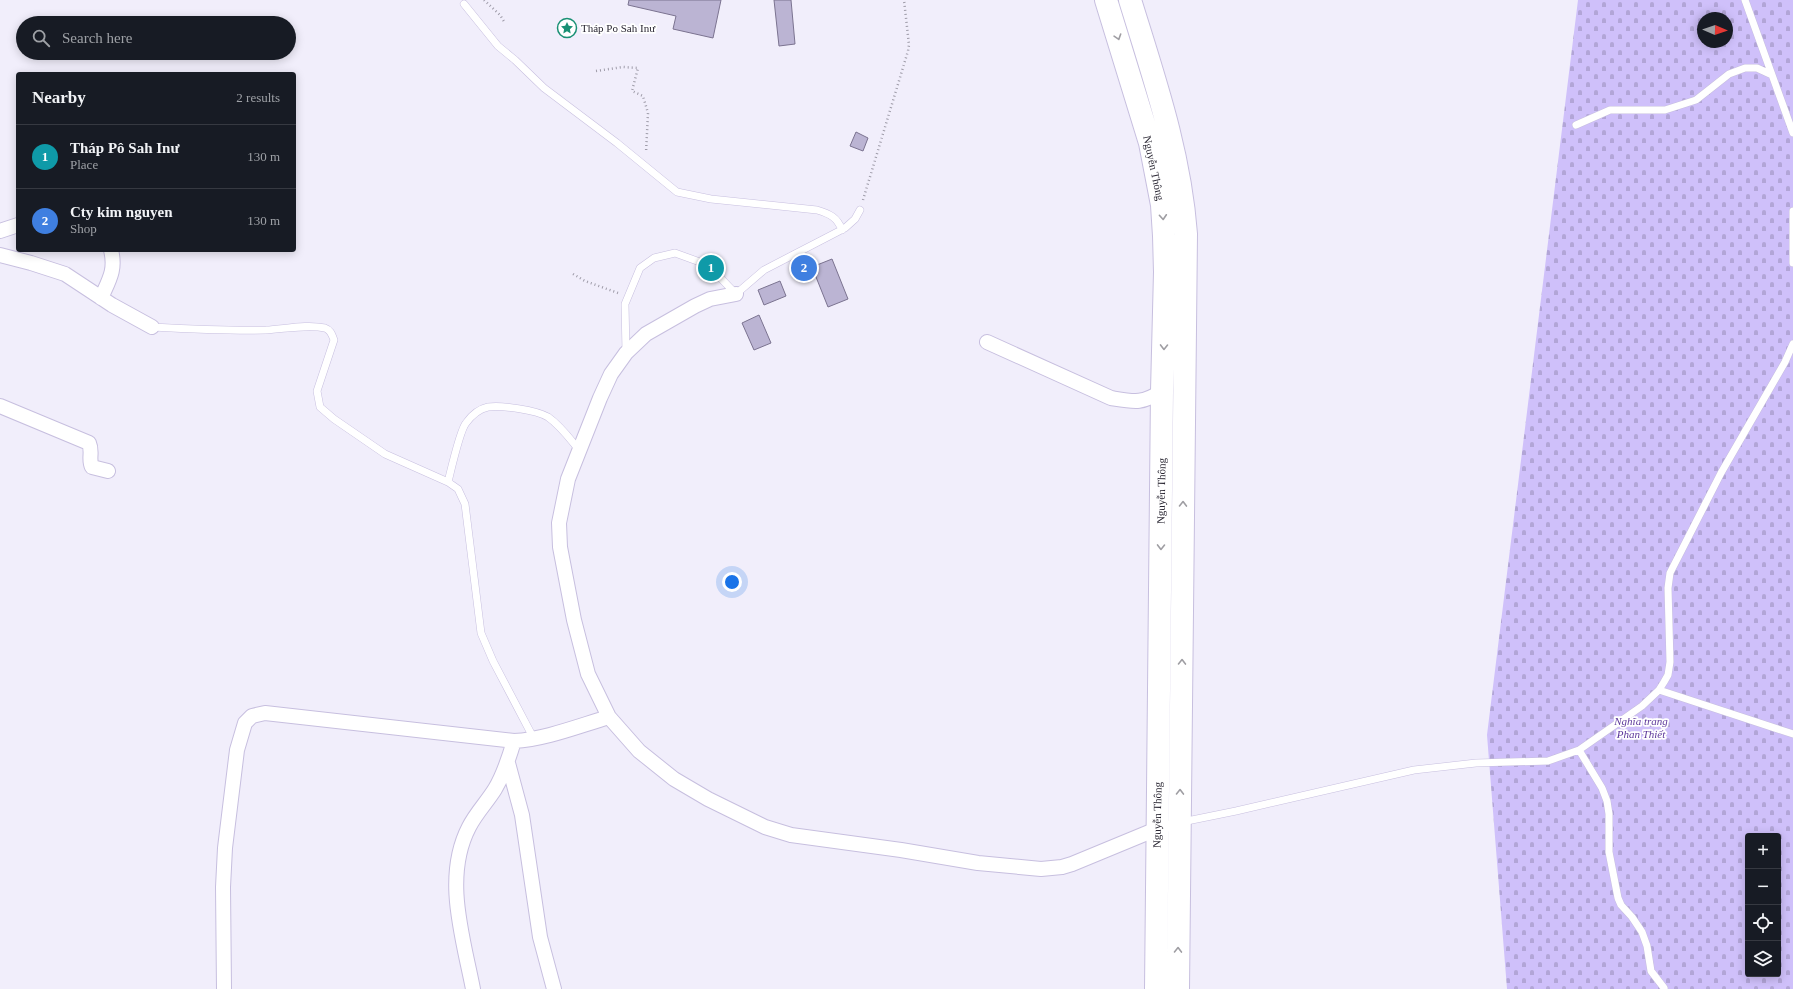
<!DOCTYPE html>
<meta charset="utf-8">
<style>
:root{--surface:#171b24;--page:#242831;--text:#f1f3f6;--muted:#9ea1a6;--line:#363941;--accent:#199074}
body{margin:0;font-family:Georgia,serif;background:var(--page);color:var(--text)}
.controls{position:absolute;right:12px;bottom:12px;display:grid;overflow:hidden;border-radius:4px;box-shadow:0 2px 10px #0003}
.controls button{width:36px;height:36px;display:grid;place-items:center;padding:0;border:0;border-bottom:1px solid var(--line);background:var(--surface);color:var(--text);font:20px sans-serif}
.compass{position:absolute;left:1697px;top:12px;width:36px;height:36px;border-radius:50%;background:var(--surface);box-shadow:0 2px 10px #0003;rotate:92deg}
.you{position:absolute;left:732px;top:582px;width:14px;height:14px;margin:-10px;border:3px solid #fff;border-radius:50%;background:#1a73e8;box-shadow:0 0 0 6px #1a73e833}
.badge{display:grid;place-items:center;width:26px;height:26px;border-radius:50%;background:var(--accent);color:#fff;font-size:13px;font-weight:700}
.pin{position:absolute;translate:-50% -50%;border:2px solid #fff;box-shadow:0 1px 4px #0006}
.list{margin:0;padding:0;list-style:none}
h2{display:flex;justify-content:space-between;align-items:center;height:52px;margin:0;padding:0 16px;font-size:17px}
h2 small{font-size:13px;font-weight:400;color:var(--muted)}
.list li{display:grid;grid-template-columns:26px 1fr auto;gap:12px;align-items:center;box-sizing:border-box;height:64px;padding:0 16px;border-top:1px solid var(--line)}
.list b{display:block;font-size:15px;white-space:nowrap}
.list p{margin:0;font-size:13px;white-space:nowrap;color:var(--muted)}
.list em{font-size:13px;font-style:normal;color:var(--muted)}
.icon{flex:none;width:22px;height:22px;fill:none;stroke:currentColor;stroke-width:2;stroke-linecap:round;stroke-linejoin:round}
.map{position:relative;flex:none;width:1793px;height:989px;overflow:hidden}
.search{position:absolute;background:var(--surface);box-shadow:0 2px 10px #0003;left:16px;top:16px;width:280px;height:44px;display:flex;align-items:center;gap:10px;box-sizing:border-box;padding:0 14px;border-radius:22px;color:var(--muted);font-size:15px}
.panel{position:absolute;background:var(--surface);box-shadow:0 2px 10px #0003;left:16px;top:72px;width:280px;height:180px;border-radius:4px}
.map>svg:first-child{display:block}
</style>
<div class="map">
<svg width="1793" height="989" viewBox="0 0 1793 989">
<defs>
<pattern id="cemetery-stones" width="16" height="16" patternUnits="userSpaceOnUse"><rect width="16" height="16" fill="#cfc0fa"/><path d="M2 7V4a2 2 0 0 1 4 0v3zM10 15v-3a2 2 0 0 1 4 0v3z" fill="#b2a5d7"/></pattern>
</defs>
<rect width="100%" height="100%" fill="#f1eefb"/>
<path fill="url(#cemetery-stones)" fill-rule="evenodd" d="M1578 0H1793V989H1507L1487 735ZM1703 18H1727V42H1703ZM1748 836H1778V974H1748Z"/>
<path fill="#bbb4d3" stroke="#7b7390" d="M629 0H721L713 38 673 29 676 16 628 5Z
M774 0H791L795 44 779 46Z
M856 132 868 138 863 151 850 146Z
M832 259 848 299 828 307 812 267Z
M780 281 786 296 764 305 758 290Z
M759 315 771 343 754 350 742 323Z"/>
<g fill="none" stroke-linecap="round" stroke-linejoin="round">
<defs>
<path id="service" d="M1745 0 1793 133
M464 4 498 46 515 60 544 88 617 143 677 192 711 199 817 210C830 214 837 217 842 230
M1576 125 1610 110H1665L1696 100 1729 74 1745 68H1757L1770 74
M1793 211V263
M152 327C190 329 228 331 266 330 285 329 307 324 325 328 331 330 332 335 334 340L317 391 320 407 334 419 385 454 448 482 458 489 465 504 481 633 493 661 534 739
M626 352 625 304 640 268 654 258 675 253 708 265 736 294 764 270 845 228 855 219 860 210
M448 482C451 470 460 430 466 423 471 416 479 409 488 407 501 405 536 410 548 417 561 426 570 439 580 451
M1659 690 1793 734
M1579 750 1602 788 1607 801 1609 814V852L1618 898 1621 905 1632 917 1642 932 1647 946 1651 971 1664 988
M1182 822 1236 811 1414 770 1476 763 1548 761 1579 750 1642 706 1659 690 1664 682 1668 675 1670 662 1668 588 1670 573 1721 473 1785 362 1793 344"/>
<path id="minor" d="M0 231 18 225
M0 255 31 263 65 274 112 305 152 327
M736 294 710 299 695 306 646 334 626 353 611 374 600 398 568 479 559 523 560 547 574 620 588 674 609 717 639 751 674 779 708 799 765 827 791 835 901 850 978 863 1041 869 1062 867 1072 864 1164 826
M101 298C109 280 116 270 111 250
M987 342 1111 398C1135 402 1142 404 1162 391
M0 406 89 443C93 452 88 459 92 467L108 471
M508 763 522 815 540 937 554 989
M224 989 223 887 225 848 237 750 245 723 252 716 265 713 514 741C546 739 578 726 609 717
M473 989C463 937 443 877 469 827 476 813 487 802 495 789 504 774 509 758 514 741"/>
<path id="primary" d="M1106 0 1150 143 1162 205 1164 236 1165 272 1162 391 1156 989
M1130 0C1154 78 1180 152 1186 234L1178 989"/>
</defs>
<use href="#service" stroke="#c7bfdf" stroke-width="8"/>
<use href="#minor" stroke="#c7bfdf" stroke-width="16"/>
<use href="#primary" stroke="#c7bfdf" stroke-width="24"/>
<path stroke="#9f9ca9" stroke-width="2.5" stroke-dasharray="1 3" stroke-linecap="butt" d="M484 0 500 15 505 23
M596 71 623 67 638 68 632 91 643 96 648 113 646 153
M863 200 908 51 909 45 904 0
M573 274 585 281 618 293"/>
<use href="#service" stroke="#fff" stroke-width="7"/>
<use href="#minor" stroke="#fff" stroke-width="14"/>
<use href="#primary" stroke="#fff" stroke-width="22"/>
</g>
<defs><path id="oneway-chevron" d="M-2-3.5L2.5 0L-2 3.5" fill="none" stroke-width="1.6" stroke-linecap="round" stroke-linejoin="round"/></defs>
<g stroke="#9f9ea3">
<use href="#oneway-chevron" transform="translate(1118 37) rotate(72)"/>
<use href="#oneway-chevron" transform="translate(1163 217) rotate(86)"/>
<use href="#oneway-chevron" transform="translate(1164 347) rotate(91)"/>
<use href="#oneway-chevron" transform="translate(1183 504) rotate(-89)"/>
<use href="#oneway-chevron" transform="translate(1161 547) rotate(91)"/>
<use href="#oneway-chevron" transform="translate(1182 662) rotate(-89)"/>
<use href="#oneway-chevron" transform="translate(1180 792) rotate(-89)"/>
<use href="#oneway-chevron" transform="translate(1178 950) rotate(-89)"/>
</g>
<defs>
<symbol id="sight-ring" viewBox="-11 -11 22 22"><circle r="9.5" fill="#fff" stroke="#199074" stroke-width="1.5"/><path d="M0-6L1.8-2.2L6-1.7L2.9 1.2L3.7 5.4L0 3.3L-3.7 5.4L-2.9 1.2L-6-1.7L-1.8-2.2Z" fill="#199074"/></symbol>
</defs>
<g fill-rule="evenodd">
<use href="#sight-ring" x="556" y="17" width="22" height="22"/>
</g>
<g text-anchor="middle" stroke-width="3.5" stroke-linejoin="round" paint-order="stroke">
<g font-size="11" fill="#2a2733" stroke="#fff" text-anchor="start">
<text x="581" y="32">Tháp Po Sah Inư</text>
</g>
<g font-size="11" fill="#2a2733" stroke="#fff">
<text transform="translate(1154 168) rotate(78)" y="4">Nguyễn Thông</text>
<text transform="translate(1161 491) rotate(-89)" y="4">Nguyễn Thông</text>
<text transform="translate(1157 815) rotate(-89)" y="4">Nguyễn Thông</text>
</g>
<g font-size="11" font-style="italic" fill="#5c379a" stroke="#fff">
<text x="1641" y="725">Nghĩa trang<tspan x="1641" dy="13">Phan Thiết</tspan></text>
</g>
</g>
</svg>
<div class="controls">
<button>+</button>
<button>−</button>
<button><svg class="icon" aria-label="locate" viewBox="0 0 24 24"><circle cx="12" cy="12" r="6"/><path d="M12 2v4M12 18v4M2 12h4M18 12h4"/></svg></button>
<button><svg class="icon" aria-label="layers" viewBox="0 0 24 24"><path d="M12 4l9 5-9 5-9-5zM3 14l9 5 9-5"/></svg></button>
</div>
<svg class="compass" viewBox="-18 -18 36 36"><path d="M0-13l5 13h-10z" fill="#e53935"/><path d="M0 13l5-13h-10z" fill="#9ea1a6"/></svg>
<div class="you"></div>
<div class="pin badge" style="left:711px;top:268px;background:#0f9aa8">1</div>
<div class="pin badge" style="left:804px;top:268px;background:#3f7fe0">2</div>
<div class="search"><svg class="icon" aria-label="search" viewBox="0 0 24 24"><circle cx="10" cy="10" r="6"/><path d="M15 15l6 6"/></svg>Search here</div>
<section class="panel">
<h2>Nearby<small>2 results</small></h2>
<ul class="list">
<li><span class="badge" style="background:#0f9aa8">1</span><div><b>Tháp Pô Sah Inư</b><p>Place</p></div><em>130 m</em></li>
<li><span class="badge" style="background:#3f7fe0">2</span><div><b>Cty kim nguyen</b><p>Shop</p></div><em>130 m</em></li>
</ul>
</section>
</div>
